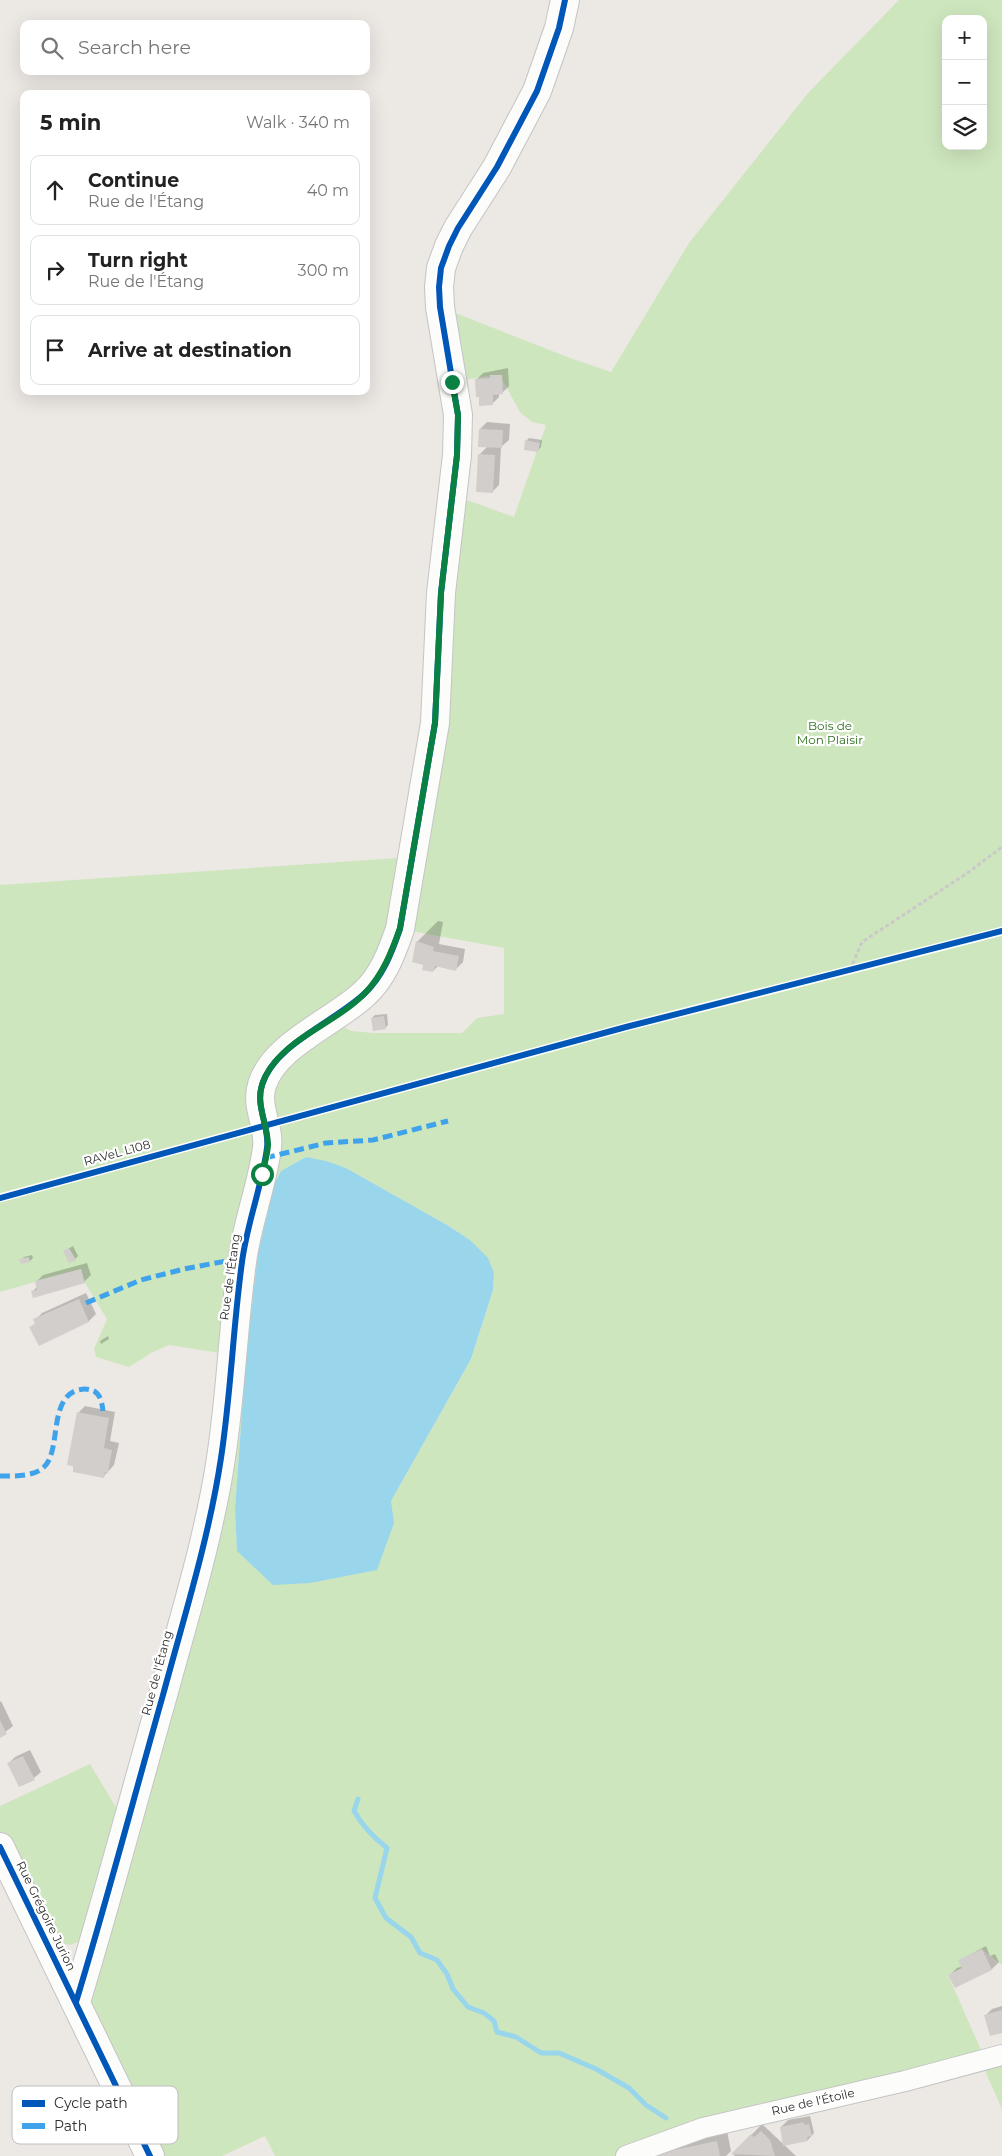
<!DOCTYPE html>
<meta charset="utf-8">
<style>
:root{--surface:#fff;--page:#f6f6f6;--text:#222;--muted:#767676;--line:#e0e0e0}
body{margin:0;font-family:Montserrat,sans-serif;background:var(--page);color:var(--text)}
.controls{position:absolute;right:15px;top:15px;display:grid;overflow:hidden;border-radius:10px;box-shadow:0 5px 20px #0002}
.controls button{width:45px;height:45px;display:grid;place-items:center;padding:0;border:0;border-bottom:1px solid var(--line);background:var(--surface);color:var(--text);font:25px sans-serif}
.stop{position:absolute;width:15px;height:15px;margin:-11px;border:4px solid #0b8043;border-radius:50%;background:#fff}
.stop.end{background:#0b8043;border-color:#fff;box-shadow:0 1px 5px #0008}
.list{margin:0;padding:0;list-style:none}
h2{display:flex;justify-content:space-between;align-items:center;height:65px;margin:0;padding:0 20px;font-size:21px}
h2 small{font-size:16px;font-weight:400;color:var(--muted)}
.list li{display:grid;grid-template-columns:32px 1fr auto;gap:15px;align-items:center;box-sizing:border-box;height:70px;margin:0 10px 10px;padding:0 10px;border:1px solid var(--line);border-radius:10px}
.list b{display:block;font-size:19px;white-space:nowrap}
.list p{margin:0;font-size:16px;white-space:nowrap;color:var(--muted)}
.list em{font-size:16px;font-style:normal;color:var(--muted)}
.icon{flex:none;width:28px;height:28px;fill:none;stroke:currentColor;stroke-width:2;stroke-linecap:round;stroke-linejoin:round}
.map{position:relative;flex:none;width:1002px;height:2156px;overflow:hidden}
.search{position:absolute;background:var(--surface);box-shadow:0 5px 20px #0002;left:20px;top:20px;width:350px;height:55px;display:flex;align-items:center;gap:12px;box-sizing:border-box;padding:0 18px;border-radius:10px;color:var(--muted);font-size:19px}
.panel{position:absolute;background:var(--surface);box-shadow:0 5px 20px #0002;left:20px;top:90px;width:350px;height:305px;border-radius:10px}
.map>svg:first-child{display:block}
</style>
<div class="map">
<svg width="1002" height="2156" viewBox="0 0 1002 2156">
<rect width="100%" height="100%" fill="#ece8e4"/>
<path fill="#cee6be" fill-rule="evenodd" d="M899 0H1002V931L626 1027 311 1113 626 1028 1002 932V1965L982 1949 959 1960 962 1968 948 1975 985 2059 1002 2055V2109L986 2073V2060L626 2156H275L265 2136 222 2156H150L76 2002 82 1941 69 1945 63 1943 55 1929 43 1935 0 1847V1806L90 1764 126 1824 212 1508 220 1353 169 1345 151 1353 129 1367 96 1357 94 1349 107 1319 77 1270 0 1292V885L413 857 453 495 514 517 546 425 532 422 520 412 503 381 488 376 452 382 440 307 570 358 611 372 689 243 808 93ZM946 19H983V146H946ZM400 929 504 948V1014L477 1018 462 1033H374L351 1031 340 1025ZM260 1110 285 1119 268 1144ZM306 1157 346 1168 447 1225 470 1240 494 1273 493 1290 471 1359 391 1501 237 1551 235 1509 246 1356 258 1253 275 1181 281 1171Z"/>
<path fill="#99d6ec" d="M306 1157 326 1161 346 1168 447 1225 470 1240 488 1258 494 1273 493 1290 471 1359 391 1501 394 1523 377 1570 310 1583 273 1585 237 1551 235 1509 246 1356 258 1253 275 1182 281 1171Z"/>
<path fill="#0003" d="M508 368 509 386 502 393H499V397L492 404 476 380 483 373Z
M487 422 510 424 509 440 501 447 499 485 492 492 479 455 488 446 480 429Z
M529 438 542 440 541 447 538 450 526 441Z
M438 921 443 922 439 944 465 949 463 962 456 969 438 966 433 971 424 964 417 942Z
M387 1014 388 1025 385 1028 372 1018 375 1015Z
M73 1246 78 1256 75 1259 64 1251Z
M32 1255 33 1258 30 1261 21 1260 24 1257Z
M87 1263 91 1275 84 1282 32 1292 37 1287 36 1282 43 1275Z
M86 1293 96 1314 89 1321 45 1340 31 1327 36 1323 35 1320 42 1313Z
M108 1336 109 1339 101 1344 100 1341Z
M85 1406 115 1412 110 1441 119 1443 114 1465 104 1476 78 1413Z
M1 1701 13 1726 0 1736V1702Z
M30 1750 41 1772 34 1778 8 1764 15 1757Z
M986 1946 990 1956 995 1954 999 1962 992 1969 955 1986 950 1975 957 1968 963 1966 960 1960Z
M1002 2006V2032L985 2016 992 2009Z
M810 2116 814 2133 808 2140 781 2127 788 2120Z
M762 2124 796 2156H735L733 2154Z
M727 2131 731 2151 726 2156H655L665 2144Z"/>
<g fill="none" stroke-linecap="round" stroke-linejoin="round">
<path stroke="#99d6ec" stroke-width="5" d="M358 1799 354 1811C363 1827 373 1837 387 1848L375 1898 386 1918 411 1937 420 1953 437 1960 447 1974 453 1989 468 2007 484 2013 494 2021 497 2032 516 2037 541 2053H559L596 2069 629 2088 646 2105 666 2118"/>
</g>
<path fill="#d1cecb" d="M490 375H502L503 394 493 395V405L479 406V397H476L475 379 490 378Z
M479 429 503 430 502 448 478 447Z
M525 440 540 443 538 452 524 450Z
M478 454 495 455 493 493 476 492Z
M416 941 434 947 433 951 459 956 456 971 435 966 433 972 422 970 423 965 412 962Z
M384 1016 386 1029 373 1031 371 1018Z
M69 1248 76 1260 69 1263 63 1251Z
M29 1257 30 1262 21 1264 19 1259Z
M81 1269 85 1283 33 1298 31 1291 37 1290 35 1281Z
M79 1299 89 1322 39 1346 29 1327 35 1324 33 1319Z
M77 1412 109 1418 104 1448 112 1450 108 1473 105 1472 104 1478 73 1472V1466L67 1465Z
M0 1720 7 1734 0 1738Z
M23 1756 35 1780 19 1787 7 1763Z
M982 1949 992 1970 955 1988 948 1975 962 1968 958 1960Z
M1002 2010V2033L990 2036 984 2015Z
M804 2122V2125L809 2124 812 2136 807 2137 808 2141 783 2146 780 2127Z
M761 2131 770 2140 775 2156 731 2154 751 2134 754 2137Z
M717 2141 720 2156H650V2155Z"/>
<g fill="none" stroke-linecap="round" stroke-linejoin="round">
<defs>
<path id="street" d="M626 2156 703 2128 905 2081 1002 2055"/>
<path id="secondary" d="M0 1847 150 2156
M76 2002C107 1900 134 1797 163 1695 184 1617 209 1538 221 1458 231 1393 233 1327 242 1262 247 1223 262 1186 267 1148 270 1127 255 1107 262 1085 274 1045 334 1022 364 994 383 977 392 952 400 929L435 723 441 593 457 455 458 415 440 307 439 287 441 268 449 246 458 228 497 167 537 91 559 28 565 0"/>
</defs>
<use href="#street" stroke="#c5c4c5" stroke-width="22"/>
<use href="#secondary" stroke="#c5c4c5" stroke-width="30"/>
<path stroke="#c9c9c8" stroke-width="3" stroke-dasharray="4 2.5" stroke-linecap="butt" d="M850 970 862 942 966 874 1002 847
M287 1124 293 1117"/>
<use href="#street" stroke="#fcfcfb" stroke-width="20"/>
<use href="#secondary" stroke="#fcfcfb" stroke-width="28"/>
<path stroke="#3ea3eb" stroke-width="5" stroke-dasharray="10 5" stroke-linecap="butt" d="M265 1158 326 1143 373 1140 448 1121
M86 1303 141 1280 184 1269 242 1258
M0 1476C13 1476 34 1477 44 1467 61 1451 49 1402 75 1391 81 1389 87 1388 94 1391 101 1395 102 1404 103 1411"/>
<defs>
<path id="cycleway" d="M0 1198 626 1027 1002 931
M0 1847 150 2156
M76 2002C107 1900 134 1797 163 1695 184 1617 209 1538 221 1458 231 1393 233 1327 242 1262 247 1223 262 1186 267 1148 270 1127 255 1107 262 1085 274 1045 334 1022 364 994 383 977 392 952 400 929L435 723 441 593 457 455 458 415 440 307 439 287 441 268 449 246 458 228 497 167 537 91 559 28 565 0"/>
</defs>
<use href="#cycleway" stroke="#fff" stroke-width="9"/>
<use href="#cycleway" stroke="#0057b8" stroke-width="6"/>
</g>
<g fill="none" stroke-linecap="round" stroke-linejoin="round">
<path stroke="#0b8043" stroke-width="6" d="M262 1174C264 1165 268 1154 268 1144 267 1120 253 1102 265 1077 285 1037 336 1024 366 992 383 974 392 951 400 928L435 723 441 593 457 455 458 415 452 382"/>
</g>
<g text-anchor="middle" stroke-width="4.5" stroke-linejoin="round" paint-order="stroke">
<g font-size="12" fill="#2c6e1b" stroke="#fff">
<text x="830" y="730">Bois de<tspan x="830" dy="14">Mon Plaisir</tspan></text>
</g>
<g font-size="12" fill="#2e2e2e" stroke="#fff">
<text transform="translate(117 1153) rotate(-15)" y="4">RAVeL L108</text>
<text transform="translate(230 1277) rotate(-82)" y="4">Rue de l'Étang</text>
<text transform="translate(157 1673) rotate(-75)" y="4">Rue de l'Étang</text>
<text transform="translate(46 1916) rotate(64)" y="4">Rue Grégoire Jurion</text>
<text transform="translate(813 2102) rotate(-13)" y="4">Rue de l'Étoile</text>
</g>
</g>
<rect x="12" y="2086" width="166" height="58" rx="8" fill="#fff" stroke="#c0c0c0" stroke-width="1"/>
<rect x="22" y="2100" width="23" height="7" fill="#0057b8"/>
<rect x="22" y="2123" width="23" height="6" fill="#3ea3eb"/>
<g font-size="14" fill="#2e2e2e">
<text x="54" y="2108">Cycle path</text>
<text x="54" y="2131">Path</text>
</g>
</svg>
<div class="controls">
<button>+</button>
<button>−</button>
<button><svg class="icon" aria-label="layers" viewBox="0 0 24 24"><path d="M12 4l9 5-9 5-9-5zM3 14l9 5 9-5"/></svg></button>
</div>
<div class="stop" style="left:262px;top:1174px"></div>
<div class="stop end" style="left:452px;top:382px"></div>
<div class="search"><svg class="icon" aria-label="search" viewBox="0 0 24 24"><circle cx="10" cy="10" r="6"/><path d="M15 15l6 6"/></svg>Search here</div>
<section class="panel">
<h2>5 min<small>Walk · 340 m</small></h2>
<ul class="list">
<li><svg class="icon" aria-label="ahead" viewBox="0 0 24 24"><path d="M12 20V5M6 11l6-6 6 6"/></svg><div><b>Continue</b><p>Rue de l'Étang</p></div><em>40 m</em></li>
<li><svg class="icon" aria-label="right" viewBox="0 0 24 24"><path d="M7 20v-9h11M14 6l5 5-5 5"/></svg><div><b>Turn right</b><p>Rue de l'Étang</p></div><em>300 m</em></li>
<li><svg class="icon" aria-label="arrive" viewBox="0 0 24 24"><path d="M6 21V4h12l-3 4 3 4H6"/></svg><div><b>Arrive at destination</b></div></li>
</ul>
</section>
</div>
